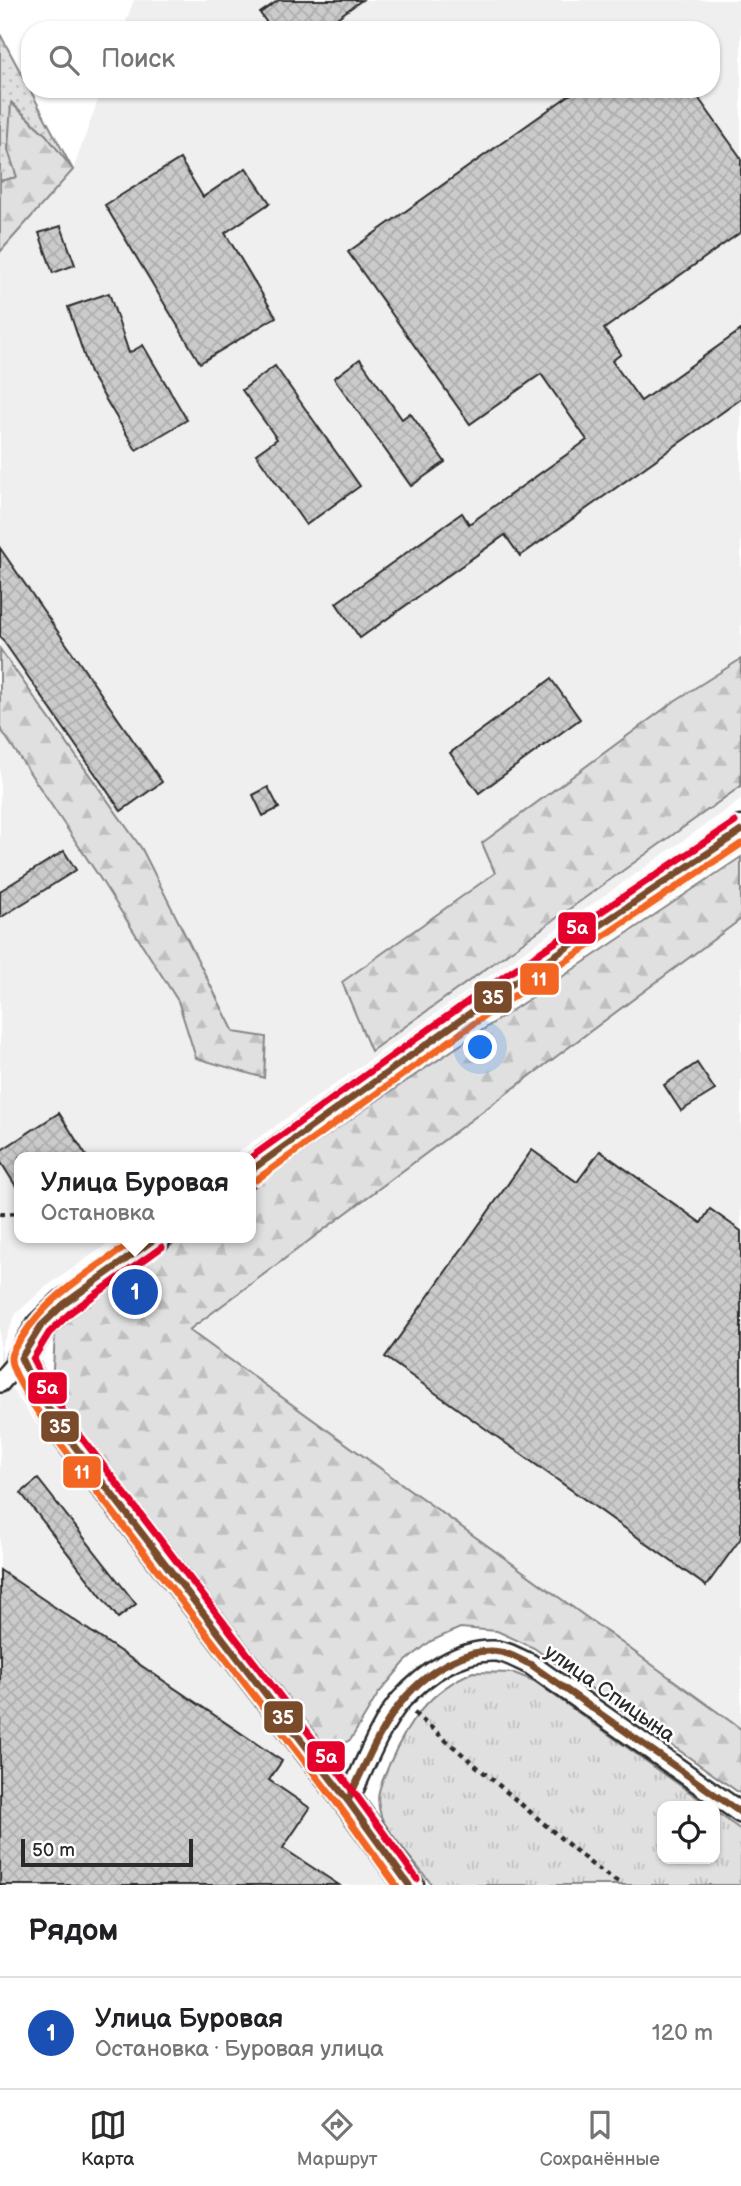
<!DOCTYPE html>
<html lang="ru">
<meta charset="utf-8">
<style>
:root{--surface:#fff;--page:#f2f2f2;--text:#202124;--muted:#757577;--line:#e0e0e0;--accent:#2b2b2b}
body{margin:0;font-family:"Balsamiq Sans",sans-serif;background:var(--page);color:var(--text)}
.controls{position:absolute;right:21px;bottom:21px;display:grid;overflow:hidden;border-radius:14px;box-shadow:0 2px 5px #0004}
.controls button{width:63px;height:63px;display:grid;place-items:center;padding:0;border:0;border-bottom:2px solid var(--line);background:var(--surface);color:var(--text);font:35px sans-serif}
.scale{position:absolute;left:21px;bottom:18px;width:172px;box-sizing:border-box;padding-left:7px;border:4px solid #2b2b2b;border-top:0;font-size:19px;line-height:24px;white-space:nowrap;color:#2b2b2b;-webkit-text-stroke:5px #fff;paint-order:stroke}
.you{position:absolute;left:481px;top:1048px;width:24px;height:24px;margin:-18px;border:5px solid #fff;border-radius:50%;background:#1a73e8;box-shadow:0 0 0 10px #1a73e833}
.badge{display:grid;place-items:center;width:46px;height:46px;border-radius:50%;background:var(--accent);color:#fff;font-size:23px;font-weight:700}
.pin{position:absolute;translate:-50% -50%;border:4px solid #fff;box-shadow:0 2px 7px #0006}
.popup{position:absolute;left:14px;top:1152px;width:242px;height:91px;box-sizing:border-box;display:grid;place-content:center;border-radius:14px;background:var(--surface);filter:drop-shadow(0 2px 5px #0005);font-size:23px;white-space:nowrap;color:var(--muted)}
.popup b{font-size:26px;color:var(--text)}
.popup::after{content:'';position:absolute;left:50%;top:100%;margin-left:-14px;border:14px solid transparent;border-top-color:var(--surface)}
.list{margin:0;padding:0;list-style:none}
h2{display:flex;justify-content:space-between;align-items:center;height:91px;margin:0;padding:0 28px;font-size:30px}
h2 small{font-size:23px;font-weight:400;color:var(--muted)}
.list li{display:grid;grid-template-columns:46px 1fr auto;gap:21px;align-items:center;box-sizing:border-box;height:112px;padding:0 28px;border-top:2px solid var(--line)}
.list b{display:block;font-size:26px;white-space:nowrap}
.list p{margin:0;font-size:23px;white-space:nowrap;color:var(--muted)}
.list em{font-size:23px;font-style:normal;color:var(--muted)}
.icon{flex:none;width:38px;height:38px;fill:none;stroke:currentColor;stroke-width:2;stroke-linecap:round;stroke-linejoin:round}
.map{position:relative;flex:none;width:741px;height:1885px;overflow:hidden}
.search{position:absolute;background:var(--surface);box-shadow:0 2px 5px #0004;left:21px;right:21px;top:21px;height:77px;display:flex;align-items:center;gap:18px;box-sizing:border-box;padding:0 24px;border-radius:28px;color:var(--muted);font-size:26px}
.sheet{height:203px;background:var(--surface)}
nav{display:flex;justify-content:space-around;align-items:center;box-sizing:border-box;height:98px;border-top:2px solid var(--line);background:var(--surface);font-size:19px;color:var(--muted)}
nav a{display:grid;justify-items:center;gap:4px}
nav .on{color:var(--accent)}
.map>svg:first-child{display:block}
</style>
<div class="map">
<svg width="741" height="1885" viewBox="0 0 741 1885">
<defs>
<pattern id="grass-dots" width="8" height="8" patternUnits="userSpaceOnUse" patternTransform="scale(1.75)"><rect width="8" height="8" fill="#e0e0e0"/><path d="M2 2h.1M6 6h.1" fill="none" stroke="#c0c0c0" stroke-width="1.8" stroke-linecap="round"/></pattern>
<pattern id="forest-firs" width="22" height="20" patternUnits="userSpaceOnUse" patternTransform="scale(1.75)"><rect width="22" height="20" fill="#e0e0e0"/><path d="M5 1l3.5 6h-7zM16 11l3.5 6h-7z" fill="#c0c0c0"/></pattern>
<pattern id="park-tufts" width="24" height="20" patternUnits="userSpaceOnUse" patternTransform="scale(1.75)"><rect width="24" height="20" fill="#e0e0e0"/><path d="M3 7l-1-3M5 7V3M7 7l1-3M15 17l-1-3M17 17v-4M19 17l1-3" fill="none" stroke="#c0c0c0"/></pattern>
<pattern id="building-cross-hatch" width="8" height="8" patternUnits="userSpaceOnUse" patternTransform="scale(1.75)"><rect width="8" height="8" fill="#cbcbcb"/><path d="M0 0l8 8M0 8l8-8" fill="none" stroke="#aeaeae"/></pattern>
</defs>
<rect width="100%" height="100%" fill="#fff"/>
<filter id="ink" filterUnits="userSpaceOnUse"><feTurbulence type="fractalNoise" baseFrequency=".0143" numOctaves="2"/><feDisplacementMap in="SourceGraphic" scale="14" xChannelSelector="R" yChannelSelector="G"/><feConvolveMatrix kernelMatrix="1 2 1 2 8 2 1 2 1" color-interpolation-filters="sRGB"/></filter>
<g filter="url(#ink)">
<path fill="#efefef" d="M134 0H741V800L231 1157H19V1238H116L43 1289 16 1314 1 1347 8 1382 29 1414 391 1885H0V252L73 170 102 89H711V30H123Z
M741 919V1729L189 1330Z"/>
<path fill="url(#grass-dots)" stroke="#868686" stroke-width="2" d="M0 34 73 170 46 135 12 103 8 150 17 177 0 181Z"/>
<path fill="url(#forest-firs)" stroke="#868686" stroke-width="2" d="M11 103 46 135 73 170 0 252V181L17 177 8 150Z
M0 649 142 849 234 1032 266 1037 264 1078 196 1058 178 1001 96 872 0 728Z
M741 659V786L371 1051 342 982 495 873 482 843 676 700Z
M741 857V919L189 1330 741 1729V1794L534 1648 497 1631 460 1628 431 1641 405 1662 378 1694 351 1739 342 1745 320 1741 70 1419 52 1385 55 1334 75 1312 182 1238H250L251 1189 378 1100Z"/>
<path fill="url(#park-tufts)" stroke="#868686" stroke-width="2" d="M473 1672 514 1673 534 1681 709 1806H662V1859H715V1811L741 1830V1885H432C421 1870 385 1830 381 1816 374 1794 381 1785 389 1765 407 1723 430 1690 473 1672Z"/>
<path fill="url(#building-cross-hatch)" stroke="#2b2b2b" stroke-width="2" d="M279 0H362L320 30H272L260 13Z
M578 89H692L741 158V232L604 329 621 354 612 361 641 401 741 330V399L520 556 505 535 360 638 336 603 462 513 469 524 587 440 541 374 470 424 348 252Z
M180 159 203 197 246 168 270 203 225 233 276 317 200 363 105 205Z
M61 226 75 265 53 273 39 233Z
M109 293 129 353 143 345 187 420 136 450 90 373 68 307Z
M360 359 402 419 410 413 445 462 411 486 334 378Z
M275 366 360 486 306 525 256 454 277 439 242 390Z
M0 548 162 782 121 811 0 636Z
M551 679 580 719 479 793 450 753Z
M268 787 279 808 263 816 253 795Z
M64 851 76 870 0 918V891Z
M697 1063 715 1090 681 1111 664 1085Z
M59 1113 87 1157H19V1191L0 1161V1151Z
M532 1150 577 1182 600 1151 701 1223 710 1209 741 1231V1538L706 1586 385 1357Z
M38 1479 136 1604 118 1618 21 1493Z
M0 1570 282 1761 269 1780 310 1808 283 1848 339 1885H0Z"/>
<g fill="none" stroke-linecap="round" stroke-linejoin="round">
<defs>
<path id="street" d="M0 1382 21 1358
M348 1801C362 1772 380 1724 401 1700 424 1675 459 1649 495 1651 506 1651 520 1660 530 1664L741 1813"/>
<path id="secondary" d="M250 1171 487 1001 741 831
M156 1238 64 1304 41 1326 21 1358 34 1386 63 1431 348 1801 409 1885"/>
</defs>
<use href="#street" stroke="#2b2b2b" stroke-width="24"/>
<use href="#secondary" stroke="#2b2b2b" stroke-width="33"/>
<path stroke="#2b2b2b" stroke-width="4.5" stroke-dasharray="5 5" stroke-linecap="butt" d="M0 1214 19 1213
M414 1713 596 1868 622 1885"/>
<use href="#street" stroke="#fff" stroke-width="19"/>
<use href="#secondary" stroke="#fff" stroke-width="28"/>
<defs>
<path id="bus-1" d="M250 1171 487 1001 741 831
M156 1238 64 1304 41 1326 21 1358 34 1386 63 1431 348 1801 409 1885
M348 1801C374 1746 394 1689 452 1661 466 1654 484 1649 500 1652 510 1653 520 1660 530 1664L741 1813"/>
<path id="bus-2" d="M256 1180 493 1010 741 844
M138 1238C97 1268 48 1294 21 1339 17 1344 11 1351 11 1358 10 1374 45 1422 55 1437L340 1807 396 1885"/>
<path id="bus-3" d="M250 1158 481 992 735 822
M162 1247 71 1312 49 1333 33 1359 43 1381 72 1425 356 1795 417 1879"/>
</defs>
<use href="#bus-1" stroke="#fff" stroke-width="12"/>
<use href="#bus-2" stroke="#fff" stroke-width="12"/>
<use href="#bus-3" stroke="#fff" stroke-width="12"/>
<use href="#bus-1" stroke="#7a4b2a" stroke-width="7"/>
<use href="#bus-2" stroke="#f26522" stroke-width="7"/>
<use href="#bus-3" stroke="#e4002b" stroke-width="7"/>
</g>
</g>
<g text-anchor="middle" stroke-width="5" stroke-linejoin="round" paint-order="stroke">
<g font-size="21" fill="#2b2b2b" stroke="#fff">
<text transform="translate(610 1693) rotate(35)" y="7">улица Спицына</text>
</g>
</g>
<g stroke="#fff" stroke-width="2.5">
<rect x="557" y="911" width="40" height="34" rx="7" fill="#e4002b"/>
<rect x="519" y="962" width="41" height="34" rx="7" fill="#f26522"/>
<rect x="473" y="980" width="40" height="34" rx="7" fill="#7a4b2a"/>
<rect x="27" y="1371" width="41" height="34" rx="7" fill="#e4002b"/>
<rect x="40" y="1410" width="40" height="33" rx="7" fill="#7a4b2a"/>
<rect x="62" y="1455" width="40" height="34" rx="7" fill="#f26522"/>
<rect x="263" y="1700" width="41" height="34" rx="7" fill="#7a4b2a"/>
<rect x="306" y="1740" width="40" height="33" rx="7" fill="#e4002b"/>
</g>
<g font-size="19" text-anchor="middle" font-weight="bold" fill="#fff">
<text x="577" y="934">5а</text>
<text x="539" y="986">11</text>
<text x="493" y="1004">35</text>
<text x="47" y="1394">5а</text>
<text x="60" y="1433">35</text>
<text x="82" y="1479">11</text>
<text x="283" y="1724">35</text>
<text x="326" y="1763">5а</text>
</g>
</svg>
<div class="controls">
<button><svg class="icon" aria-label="locate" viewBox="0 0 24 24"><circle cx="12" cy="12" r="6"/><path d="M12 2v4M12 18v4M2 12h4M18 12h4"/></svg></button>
</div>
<div class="scale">50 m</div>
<div class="you"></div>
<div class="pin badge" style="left:135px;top:1292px;background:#1a4fb4">1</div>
<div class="popup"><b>Улица Буровая</b>Остановка</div>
<div class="search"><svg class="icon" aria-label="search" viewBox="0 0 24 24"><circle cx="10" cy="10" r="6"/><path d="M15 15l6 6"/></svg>Поиск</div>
</div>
<section class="sheet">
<h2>Рядом<small></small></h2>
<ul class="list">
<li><span class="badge" style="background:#1a4fb4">1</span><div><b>Улица Буровая</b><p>Остановка · Буровая улица</p></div><em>120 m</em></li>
</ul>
</section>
<nav>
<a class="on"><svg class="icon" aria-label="map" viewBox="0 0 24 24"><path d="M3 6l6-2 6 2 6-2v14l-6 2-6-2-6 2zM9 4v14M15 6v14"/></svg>Карта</a>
<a><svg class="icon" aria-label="directions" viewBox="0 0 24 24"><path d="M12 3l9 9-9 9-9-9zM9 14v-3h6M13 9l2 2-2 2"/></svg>Маршрут</a>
<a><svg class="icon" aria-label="saved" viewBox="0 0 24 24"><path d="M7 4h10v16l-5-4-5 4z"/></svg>Сохранённые</a>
</nav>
